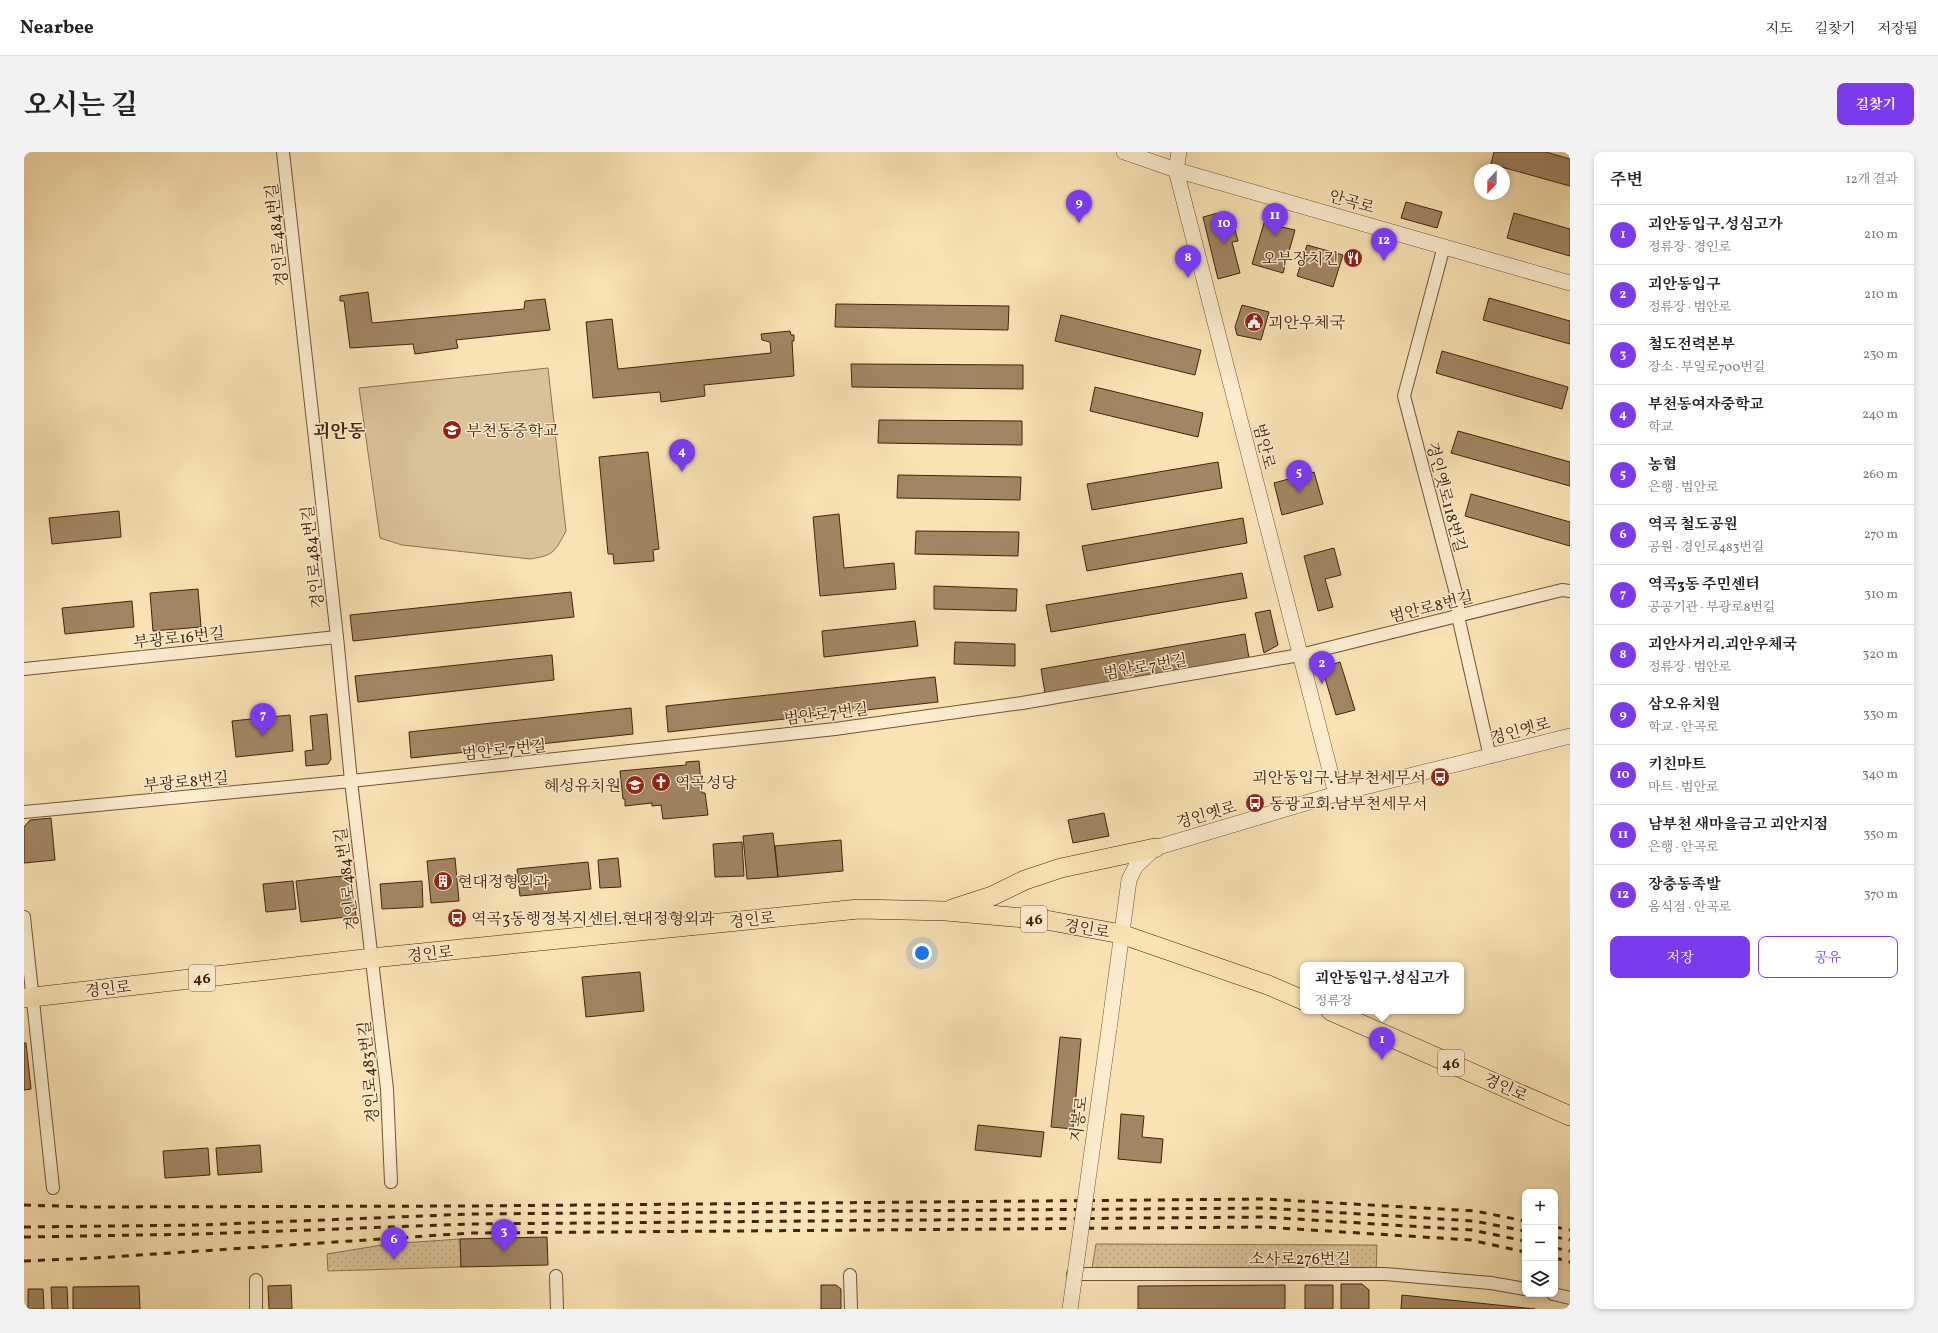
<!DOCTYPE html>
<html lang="ko">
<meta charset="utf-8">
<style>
:root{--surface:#fff;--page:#f2f2f2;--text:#222;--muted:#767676;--line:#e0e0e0;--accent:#7c3aed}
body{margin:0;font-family:Vollkorn,"Noto Serif KR",serif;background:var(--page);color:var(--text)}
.controls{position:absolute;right:12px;bottom:12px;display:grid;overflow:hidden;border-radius:8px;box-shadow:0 2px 6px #0003}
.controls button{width:36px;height:36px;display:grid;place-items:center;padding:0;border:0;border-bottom:1px solid var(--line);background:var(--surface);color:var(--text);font:20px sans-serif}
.compass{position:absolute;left:1450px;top:12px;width:36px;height:36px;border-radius:50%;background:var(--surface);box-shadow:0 2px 6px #0003;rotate:202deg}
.you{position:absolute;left:898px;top:801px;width:14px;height:14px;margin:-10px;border:3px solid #fff;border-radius:50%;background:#1a73e8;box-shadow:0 0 0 6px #1a73e833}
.badge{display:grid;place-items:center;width:26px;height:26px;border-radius:50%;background:var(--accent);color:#fff;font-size:13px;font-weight:700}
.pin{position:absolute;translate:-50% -33px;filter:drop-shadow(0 1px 2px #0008)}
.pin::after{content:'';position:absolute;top:21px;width:14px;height:12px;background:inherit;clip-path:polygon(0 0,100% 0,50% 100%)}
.popup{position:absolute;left:1276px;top:810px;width:164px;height:52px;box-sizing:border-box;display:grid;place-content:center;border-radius:8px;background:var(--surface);filter:drop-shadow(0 1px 3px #0005);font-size:13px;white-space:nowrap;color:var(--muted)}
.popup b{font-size:15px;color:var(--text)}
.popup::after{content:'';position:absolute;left:50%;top:100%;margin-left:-8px;border:8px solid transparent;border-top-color:var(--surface)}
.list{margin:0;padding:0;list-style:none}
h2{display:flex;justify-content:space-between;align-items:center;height:52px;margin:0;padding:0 16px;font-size:17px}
h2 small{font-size:13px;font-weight:400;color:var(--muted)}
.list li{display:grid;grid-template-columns:26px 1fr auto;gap:12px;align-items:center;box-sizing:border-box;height:60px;padding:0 16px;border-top:1px solid var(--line)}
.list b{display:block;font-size:15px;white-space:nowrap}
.list p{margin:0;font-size:13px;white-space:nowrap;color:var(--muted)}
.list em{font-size:13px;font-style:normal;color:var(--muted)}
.actions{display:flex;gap:8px;padding:12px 16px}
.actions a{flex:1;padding:9px 0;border:1px solid var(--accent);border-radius:8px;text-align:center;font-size:14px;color:var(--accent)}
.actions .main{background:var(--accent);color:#fff}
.icon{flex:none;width:22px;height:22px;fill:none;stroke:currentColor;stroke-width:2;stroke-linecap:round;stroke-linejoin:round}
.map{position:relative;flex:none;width:1546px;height:1157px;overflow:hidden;border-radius:8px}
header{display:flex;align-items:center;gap:24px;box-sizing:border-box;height:56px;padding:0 20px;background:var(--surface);border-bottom:1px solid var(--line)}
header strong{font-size:19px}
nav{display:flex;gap:22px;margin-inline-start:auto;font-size:14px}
.intro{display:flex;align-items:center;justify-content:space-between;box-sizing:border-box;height:96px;padding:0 24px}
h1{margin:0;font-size:28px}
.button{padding:10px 18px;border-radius:8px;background:var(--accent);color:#fff;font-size:14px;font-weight:700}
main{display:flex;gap:24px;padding:0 24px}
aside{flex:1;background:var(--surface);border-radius:8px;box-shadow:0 2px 6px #0003}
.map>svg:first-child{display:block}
</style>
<header>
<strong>Nearbee</strong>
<nav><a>지도</a><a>길찾기</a><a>저장됨</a></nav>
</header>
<div class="intro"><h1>오시는 길</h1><a class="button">길찾기</a></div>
<main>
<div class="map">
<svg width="1546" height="1157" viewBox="0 0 1546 1157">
<defs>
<pattern id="park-dots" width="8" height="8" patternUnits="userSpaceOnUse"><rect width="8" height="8" fill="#dac297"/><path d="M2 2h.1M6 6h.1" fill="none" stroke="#bca681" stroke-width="1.8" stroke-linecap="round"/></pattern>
</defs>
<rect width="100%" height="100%" fill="#f9e2b4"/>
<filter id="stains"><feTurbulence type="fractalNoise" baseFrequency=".005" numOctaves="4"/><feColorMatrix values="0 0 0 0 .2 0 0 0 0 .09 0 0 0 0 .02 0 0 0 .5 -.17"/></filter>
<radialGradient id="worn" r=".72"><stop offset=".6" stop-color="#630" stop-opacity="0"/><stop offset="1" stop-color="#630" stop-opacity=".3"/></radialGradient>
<path fill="url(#park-dots)" stroke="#8e7251" d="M436 1087 437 1115 304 1119 303 1102 364 1092Z
M1072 1092 1353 1093 1352 1122H1067Z"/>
<path fill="#dac297" stroke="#8e7251" d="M524 216 542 379C530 401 530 403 506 407L378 393 356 386 335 236Z"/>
<path fill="#a28663" stroke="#43230b" d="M1470 0H1522L1546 7V34L1467 12Z
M1382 50 1418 60 1413 76 1377 66Z
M1198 60 1207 62 1214 89 1208 90 1216 121 1194 127 1179 65Z
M1490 61 1546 77V104L1483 86Z
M1240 71 1271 78 1259 121 1228 112Z
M1283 93 1319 103 1309 135 1273 124Z
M344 140 348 171 500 157 501 149 521 147 526 178 432 188 434 196 391 202 389 192 326 196 320 149H316V144Z
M1465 146 1546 169V192L1459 168Z
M812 152 985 154 984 178 811 175Z
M1218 153 1245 160 1237 188 1213 183 1211 175Z
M1037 163 1177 198 1171 223 1031 189Z
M588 167 594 217 747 201 746 190 738 188 737 182 766 179 767 183H770V189H768L770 224 680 233 681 244 637 250 636 240 569 246 562 170Z
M1418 199 1544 235 1538 257 1412 221Z
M827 212 999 213V237L828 235Z
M1071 235 1179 261 1174 285 1066 259Z
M855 268 998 269V293L854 291Z
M1434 279 1546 310V334L1427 301Z
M624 300 635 397 629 398 630 409 590 412 589 402H584L575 305Z
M1194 310 1198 336 1068 358 1063 332Z
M1290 320 1299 352 1258 363 1250 331Z
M874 323 997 325 996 348 873 346Z
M1447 342 1546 370V394L1441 364Z
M95 359 97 385 28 392 25 366Z
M815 362 820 416 870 411 872 437 796 444 789 365Z
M1219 366 1223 391 1063 419 1058 394Z
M892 379 995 380 994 404 891 402Z
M1310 396 1317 423 1301 427 1309 455 1294 459 1280 404Z
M1218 421 1223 446 1027 480 1022 453Z
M910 434 993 437 992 459 910 457Z
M174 437 177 475 129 479 126 441Z
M547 440 550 465 329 489 326 463Z
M108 449 110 475 41 482 38 456Z
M1246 458 1254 493 1240 501 1231 461Z
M891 469 894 494 800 505 798 479Z
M1221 482 1225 506 1021 541 1017 517Z
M931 490 991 492V514L930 512Z
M528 503 530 528 334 550 331 524Z
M1316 510 1331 558 1312 563 1298 516Z
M911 525 914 550 644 580 642 554Z
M607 556 609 582 387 606 385 580Z
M303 562 307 607 304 612 282 614 281 599 289 598 286 564Z
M266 563 269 599 212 605 208 569Z
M675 609 678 641H681L684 663 639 667 637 653 628 654V651L601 654V647H599L596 619 662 613V610Z
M1080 661 1085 684 1049 691 1044 668Z
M27 666 31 708 0 711V675L6 668Z
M749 681 754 725 723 727 719 684Z
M817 688 819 719 754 725 751 694Z
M718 690 720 724 691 725 689 692Z
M431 706 435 749 407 751 403 709Z
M594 706 597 735 576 736 574 708Z
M564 710 567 737 496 744 493 717Z
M327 723 332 764 277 770 272 729Z
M269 729 272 757 242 760 239 732Z
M398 729 399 755 358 757 356 732Z
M616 820 620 859 562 865 558 825Z
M1036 885 1057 887 1049 977 1027 975Z
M0 891H2L7 937 0 938Z
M1097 962 1120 964 1118 985 1139 987 1137 1011 1094 1007Z
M954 973 1020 980 1017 1005 951 998Z
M236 993 238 1020 194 1023 192 996Z
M184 996 186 1023 141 1026 139 999Z
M523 1085 524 1113 437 1115 436 1087Z
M1317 1132H1338L1345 1138V1157H1317Z
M267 1133 268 1157H245L244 1134Z
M797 1133H812L817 1137V1157H797Z
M1261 1133V1157H1114V1134Z
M1281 1133H1309V1157H1281Z
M115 1134 116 1157H49V1135Z
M27 1135H43L44 1157H28Z
M4 1137H19L20 1157H4Z
M1378 1143 1511 1157H1377Z"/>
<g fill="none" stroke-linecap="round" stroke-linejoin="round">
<defs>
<path id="minor" d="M259 0 313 485 327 629 363 937 367 1030
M1420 94 1380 244 1434 449V464L1466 605
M0 517 313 485
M0 660 327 629 811 577 998 551 1276 503 1538 438 1546 439
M0 765 29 1036
M1049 1122H1361L1467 1131 1501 1137
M826 1123 827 1157
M532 1124 533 1157
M232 1128V1157
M1529 1142 1546 1146"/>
<path id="tertiary" d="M1100 0 1152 18 1546 131
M1155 0 1152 18 1312 642
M1085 877 1105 728 1112 714 1131 696 1312 642 1546 584"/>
<path id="primary" d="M928 757 968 744 1001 728 1037 716 1131 696
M0 846 348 806 835 757 922 759 1022 768 1097 782 1244 833 1279 848
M1307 859 1546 964"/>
</defs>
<use href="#minor" stroke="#705335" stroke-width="14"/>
<use href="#tertiary" stroke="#705335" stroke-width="16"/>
<use href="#primary" stroke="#43230b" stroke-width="20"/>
<use href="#minor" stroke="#fbecce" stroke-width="12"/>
<use href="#tertiary" stroke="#fbecce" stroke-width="15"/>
<use href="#primary" stroke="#f9e2b4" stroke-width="19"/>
<path stroke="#43230b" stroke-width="3" stroke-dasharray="7 7" stroke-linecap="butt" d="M0 1053 67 1055 447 1054 1241 1047 1451 1059 1501 1069
M0 1075 176 1073 447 1062 1241 1056 1450 1069 1501 1079
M1531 1075 1546 1078
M0 1085 177 1082 447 1072 1240 1065 1448 1078 1501 1089
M1531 1085 1546 1088
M1531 1096 1546 1099
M1531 1106 1546 1110
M0 1109 71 1106 447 1081 1240 1075 1447 1088 1501 1100"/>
<defs>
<path id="tertiary-bridge" d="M1046 1157 1085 877"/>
</defs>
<use href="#tertiary-bridge" stroke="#705335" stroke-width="16" stroke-linecap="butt"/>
<use href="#tertiary-bridge" stroke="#fbecce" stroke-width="15"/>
</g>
<defs>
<symbol id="restaurant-disc" viewBox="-11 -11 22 22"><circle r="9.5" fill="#8f2418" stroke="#fbecce"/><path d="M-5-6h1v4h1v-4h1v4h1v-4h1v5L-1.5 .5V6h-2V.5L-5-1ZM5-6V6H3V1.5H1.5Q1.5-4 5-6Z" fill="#fff"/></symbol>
<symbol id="civic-disc" viewBox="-11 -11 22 22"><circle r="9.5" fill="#8f2418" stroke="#fbecce"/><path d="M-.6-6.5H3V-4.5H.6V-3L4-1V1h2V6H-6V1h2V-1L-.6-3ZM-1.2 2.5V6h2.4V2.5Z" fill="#fff"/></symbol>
<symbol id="school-disc" viewBox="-11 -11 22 22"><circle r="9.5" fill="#8f2418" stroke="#fbecce"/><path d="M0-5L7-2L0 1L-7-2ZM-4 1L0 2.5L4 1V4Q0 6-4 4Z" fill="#fff"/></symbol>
<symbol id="bus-disc" viewBox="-11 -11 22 22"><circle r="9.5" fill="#8f2418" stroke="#fbecce"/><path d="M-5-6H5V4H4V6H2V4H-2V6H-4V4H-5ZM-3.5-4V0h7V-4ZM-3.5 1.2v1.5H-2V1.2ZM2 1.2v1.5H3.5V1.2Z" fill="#fff"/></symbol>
<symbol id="church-disc" viewBox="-11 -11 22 22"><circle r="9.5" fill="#8f2418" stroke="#fbecce"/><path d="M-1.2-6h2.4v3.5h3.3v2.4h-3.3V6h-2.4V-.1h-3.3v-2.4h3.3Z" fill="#fff"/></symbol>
<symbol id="building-disc" viewBox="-11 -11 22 22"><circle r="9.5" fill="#8f2418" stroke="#fbecce"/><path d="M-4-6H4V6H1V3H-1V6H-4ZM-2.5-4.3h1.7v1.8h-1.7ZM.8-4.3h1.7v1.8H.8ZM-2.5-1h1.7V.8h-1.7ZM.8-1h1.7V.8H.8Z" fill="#fff"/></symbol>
</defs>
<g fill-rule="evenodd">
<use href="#restaurant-disc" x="1318" y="95" width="22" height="22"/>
<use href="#civic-disc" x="1219" y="159" width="22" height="22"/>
<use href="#school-disc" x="417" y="267" width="22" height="22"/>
<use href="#bus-disc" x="1405" y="614" width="22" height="22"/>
<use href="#church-disc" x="626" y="619" width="22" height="22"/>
<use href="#school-disc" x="600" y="622" width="22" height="22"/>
<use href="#bus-disc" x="1220" y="640" width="22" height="22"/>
<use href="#building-disc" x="408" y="718" width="22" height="22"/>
<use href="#bus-disc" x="422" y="755" width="22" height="22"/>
</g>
<g text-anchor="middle" stroke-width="3" stroke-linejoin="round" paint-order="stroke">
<g fill="#fbecce" stroke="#7a5f46" stroke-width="1">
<rect x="997" y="754" width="26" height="26" rx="3"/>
<rect x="165" y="813" width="26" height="26" rx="3"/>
<rect x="1414" y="898" width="26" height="26" rx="3"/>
</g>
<g font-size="15" font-weight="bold" fill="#43230b">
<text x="1010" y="772">46</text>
<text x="178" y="831">46</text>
<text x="1427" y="916">46</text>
</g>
<g font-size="16" fill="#43230b" stroke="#fbecce">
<text transform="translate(1328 49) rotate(16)" y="6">안곡로</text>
<text transform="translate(252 83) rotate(-96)" y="6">경인로484번길</text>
<text transform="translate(1241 294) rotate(76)" y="6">범안로</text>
<text transform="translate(1423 345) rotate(75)" y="6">경인옛로118번길</text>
<text transform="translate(288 405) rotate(-96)" y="6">경인로484번길</text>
<text transform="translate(1407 454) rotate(-14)" y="6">범안로8번길</text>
<text transform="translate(155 485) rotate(-6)" y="6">부광로16번길</text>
<text transform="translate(1121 514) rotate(-10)" y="6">범안로7번길</text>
<text transform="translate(802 561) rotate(-7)" y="6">범안로7번길</text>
<text transform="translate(1496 578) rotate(-15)" y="6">경인옛로</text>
<text transform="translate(480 597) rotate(-6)" y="6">범안로7번길</text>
<text transform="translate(162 629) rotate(-5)" y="6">부광로8번길</text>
<text transform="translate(1182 662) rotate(-16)" y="6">경인옛로</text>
<text transform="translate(322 727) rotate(-97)" y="6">경인로484번길</text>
<text transform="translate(728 767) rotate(-6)" y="6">경인로</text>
<text transform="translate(1063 776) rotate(10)" y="6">경인로</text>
<text transform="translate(406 801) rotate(-6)" y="6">경인로</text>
<text transform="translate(84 836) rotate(-6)" y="6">경인로</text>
<text transform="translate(344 920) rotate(-95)" y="6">경인로483번길</text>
<text transform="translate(1482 935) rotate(24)" y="6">경인로</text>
<text transform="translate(1054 967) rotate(-82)" y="6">지봉로</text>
<text x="1276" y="1112">소사로276번길</text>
</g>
<g font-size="16" fill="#43230b" stroke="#fbecce" text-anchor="start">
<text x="1315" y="112" text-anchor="end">오부장치킨</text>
<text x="1244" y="176">괴안우체국</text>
<text x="442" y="284">부천동중학교</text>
<text x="1402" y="631" text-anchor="end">괴안동입구.남부천세무서</text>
<text x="651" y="636">역곡성당</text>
<text x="597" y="639" text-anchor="end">혜성유치원</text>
<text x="1245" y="657">동광교회.남부천세무서</text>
<text x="433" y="735">현대정형외과</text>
<text x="447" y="772">역곡3동행정복지센터.현대정형외과</text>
</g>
<g font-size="18" font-weight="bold" fill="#43230b" stroke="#fbecce">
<text x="315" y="285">괴안동</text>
</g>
</g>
<rect width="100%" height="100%" filter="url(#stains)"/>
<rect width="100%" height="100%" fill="url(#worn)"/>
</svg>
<div class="controls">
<button>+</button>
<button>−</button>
<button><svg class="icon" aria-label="layers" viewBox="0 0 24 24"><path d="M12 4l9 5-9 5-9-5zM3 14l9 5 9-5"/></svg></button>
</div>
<svg class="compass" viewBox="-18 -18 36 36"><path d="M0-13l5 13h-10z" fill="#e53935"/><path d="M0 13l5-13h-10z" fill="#767676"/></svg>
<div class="you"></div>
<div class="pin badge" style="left:1358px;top:908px">1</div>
<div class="popup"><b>괴안동입구.성심고가</b>정류장</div>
<div class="pin badge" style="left:1298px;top:532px">2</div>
<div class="pin badge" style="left:480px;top:1100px">3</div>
<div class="pin badge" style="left:658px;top:320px">4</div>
<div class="pin badge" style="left:1275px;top:341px">5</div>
<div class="pin badge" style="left:370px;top:1108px">6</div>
<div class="pin badge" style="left:239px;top:584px">7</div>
<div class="pin badge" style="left:1164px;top:126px">8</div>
<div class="pin badge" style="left:1055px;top:71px">9</div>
<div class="pin badge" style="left:1200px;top:92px">10</div>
<div class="pin badge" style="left:1251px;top:84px">11</div>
<div class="pin badge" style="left:1360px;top:109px">12</div>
</div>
<aside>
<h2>주변<small>12개 결과</small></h2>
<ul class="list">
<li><span class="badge">1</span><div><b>괴안동입구.성심고가</b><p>정류장 · 경인로</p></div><em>210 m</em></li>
<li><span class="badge">2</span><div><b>괴안동입구</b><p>정류장 · 범안로</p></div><em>210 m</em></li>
<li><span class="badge">3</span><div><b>철도전력본부</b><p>장소 · 부일로700번길</p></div><em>230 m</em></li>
<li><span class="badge">4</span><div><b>부천동여자중학교</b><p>학교</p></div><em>240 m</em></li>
<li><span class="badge">5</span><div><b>농협</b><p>은행 · 범안로</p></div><em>260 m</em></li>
<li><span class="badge">6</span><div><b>역곡 철도공원</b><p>공원 · 경인로483번길</p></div><em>270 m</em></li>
<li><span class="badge">7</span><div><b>역곡3동 주민센터</b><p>공공기관 · 부광로8번길</p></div><em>310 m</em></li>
<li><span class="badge">8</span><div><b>괴안사거리.괴안우체국</b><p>정류장 · 범안로</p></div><em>320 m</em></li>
<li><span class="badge">9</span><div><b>삼오유치원</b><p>학교 · 안곡로</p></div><em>330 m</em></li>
<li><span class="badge">10</span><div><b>키친마트</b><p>마트 · 범안로</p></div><em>340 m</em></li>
<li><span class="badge">11</span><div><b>남부천 새마을금고 괴안지점</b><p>은행 · 안곡로</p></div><em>350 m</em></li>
<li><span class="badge">12</span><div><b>장충동족발</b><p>음식점 · 안곡로</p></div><em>370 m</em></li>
</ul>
<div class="actions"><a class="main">저장</a><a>공유</a></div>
</aside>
</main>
